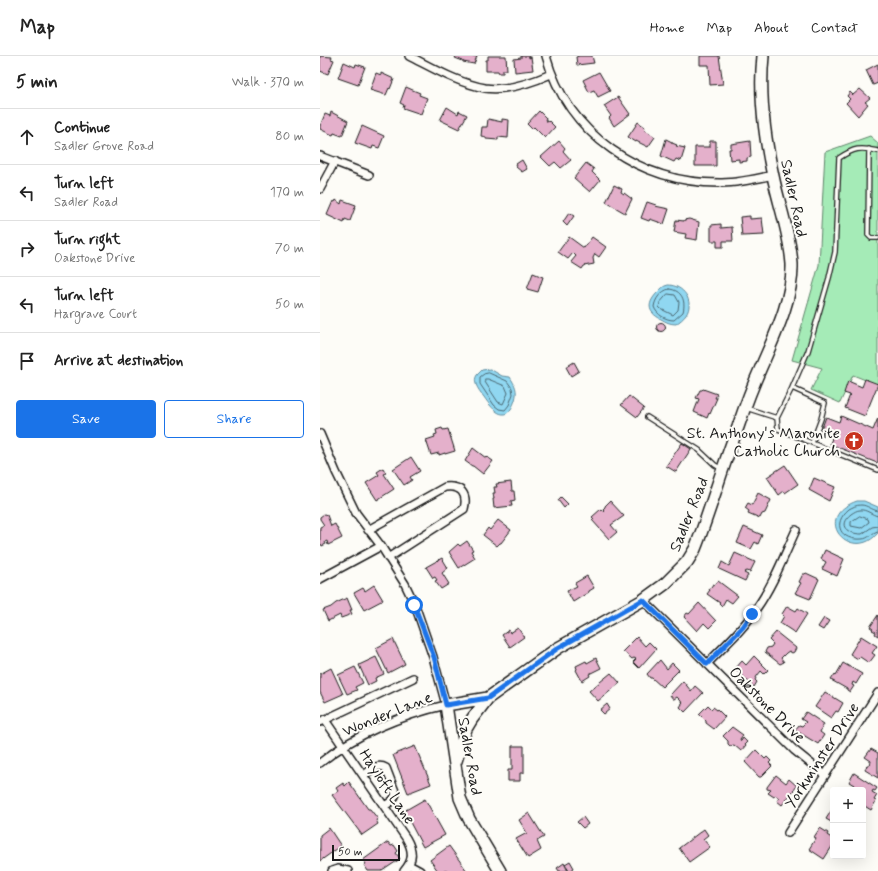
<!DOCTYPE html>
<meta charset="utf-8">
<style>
:root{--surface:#fff;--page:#f2f2f2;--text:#222;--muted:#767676;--line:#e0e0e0;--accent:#1a73e8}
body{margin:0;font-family:Mynerve,sans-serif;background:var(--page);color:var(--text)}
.controls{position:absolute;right:12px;bottom:12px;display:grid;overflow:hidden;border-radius:4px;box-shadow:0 4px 16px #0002}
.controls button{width:36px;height:36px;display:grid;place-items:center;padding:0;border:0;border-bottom:1px solid var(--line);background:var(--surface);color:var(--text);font:20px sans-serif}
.scale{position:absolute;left:12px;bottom:10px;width:68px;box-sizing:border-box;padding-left:4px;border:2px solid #1c1c1c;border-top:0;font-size:11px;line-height:14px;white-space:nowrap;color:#1c1c1c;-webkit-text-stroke:3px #fdfcf7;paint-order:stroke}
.stop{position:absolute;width:12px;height:12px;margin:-9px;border:3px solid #1a73e8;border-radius:50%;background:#fff}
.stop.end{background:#1a73e8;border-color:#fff;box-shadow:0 1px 4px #0008}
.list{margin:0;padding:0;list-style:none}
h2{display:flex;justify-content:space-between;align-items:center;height:52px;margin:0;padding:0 16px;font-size:17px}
h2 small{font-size:13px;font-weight:400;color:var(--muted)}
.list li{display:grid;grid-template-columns:26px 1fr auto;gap:12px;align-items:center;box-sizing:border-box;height:56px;padding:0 16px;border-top:1px solid var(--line)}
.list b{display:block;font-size:15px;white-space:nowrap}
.list p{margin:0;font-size:13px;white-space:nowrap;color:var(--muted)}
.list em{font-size:13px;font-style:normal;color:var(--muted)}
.actions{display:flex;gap:8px;padding:12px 16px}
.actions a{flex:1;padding:9px 0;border:1px solid var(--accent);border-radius:4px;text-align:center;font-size:14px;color:var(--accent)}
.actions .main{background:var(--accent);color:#fff}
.icon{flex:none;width:22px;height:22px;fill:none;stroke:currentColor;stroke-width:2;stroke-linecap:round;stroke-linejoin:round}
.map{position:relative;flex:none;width:558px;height:815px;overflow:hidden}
header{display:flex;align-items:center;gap:24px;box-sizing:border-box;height:56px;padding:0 20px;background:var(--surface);border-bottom:1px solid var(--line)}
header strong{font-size:19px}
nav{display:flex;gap:22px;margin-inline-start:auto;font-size:14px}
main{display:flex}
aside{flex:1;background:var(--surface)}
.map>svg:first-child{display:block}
</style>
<header>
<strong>Map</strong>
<nav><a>Home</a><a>Map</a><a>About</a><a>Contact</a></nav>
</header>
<main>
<aside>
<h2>5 min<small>Walk · 370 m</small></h2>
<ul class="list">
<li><svg class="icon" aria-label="ahead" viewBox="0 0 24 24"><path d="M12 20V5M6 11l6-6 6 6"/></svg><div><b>Continue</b><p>Sadler Grove Road</p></div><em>80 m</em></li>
<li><svg class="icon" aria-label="left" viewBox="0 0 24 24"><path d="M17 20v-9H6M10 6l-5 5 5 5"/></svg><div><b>Turn left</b><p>Sadler Road</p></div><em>170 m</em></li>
<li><svg class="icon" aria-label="right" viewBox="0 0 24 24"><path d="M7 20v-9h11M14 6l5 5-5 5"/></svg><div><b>Turn right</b><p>Oakstone Drive</p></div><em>70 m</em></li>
<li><svg class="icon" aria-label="left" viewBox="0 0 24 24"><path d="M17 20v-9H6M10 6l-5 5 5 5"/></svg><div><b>Turn left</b><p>Hargrave Court</p></div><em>50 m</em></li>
<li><svg class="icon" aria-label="arrive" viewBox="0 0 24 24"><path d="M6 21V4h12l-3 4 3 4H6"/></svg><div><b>Arrive at destination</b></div></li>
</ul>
<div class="actions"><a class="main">Save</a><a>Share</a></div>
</aside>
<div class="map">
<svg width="558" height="815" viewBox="0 0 558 815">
<rect width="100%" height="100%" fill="#fdfcf7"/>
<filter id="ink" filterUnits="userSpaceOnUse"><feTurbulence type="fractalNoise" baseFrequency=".025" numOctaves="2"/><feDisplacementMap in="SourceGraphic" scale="8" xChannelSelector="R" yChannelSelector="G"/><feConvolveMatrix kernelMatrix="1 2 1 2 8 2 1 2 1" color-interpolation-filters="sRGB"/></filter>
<g filter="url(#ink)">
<path fill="#a5ebb7" stroke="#60846a" d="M550 80 558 87V329L533 319 520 347 491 334 502 312 472 304 499 209 505 96Z"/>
<path fill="#90d7f1" stroke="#628c9c" d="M348 229C363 229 375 245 366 259 363 263 360 265 356 268 350 268 346 266 341 263 327 256 327 247 338 236 341 233 343 230 348 229Z
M170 313 182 320 190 321C195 329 198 334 195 344 187 369 174 356 164 341 161 337 157 332 156 328 155 325 155 322 157 319L162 314Z
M537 445H544L558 451V477C532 508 489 462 537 445Z"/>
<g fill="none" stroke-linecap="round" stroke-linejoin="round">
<path stroke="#4a6771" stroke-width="1" d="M349 233C362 234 366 245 363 256L354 264C346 264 337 259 334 251 335 243 341 235 349 233Z
M348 238 355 239 359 246 358 254 353 259 341 253 339 251 340 247Z
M169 317 187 325 192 332 193 338 189 349 185 354 179 353 174 349 160 328V321L164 318Z
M165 323H168L185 330 188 337 183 348 178 346 165 326Z
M558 455C552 454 547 449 541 449 536 449 533 451 529 453 511 468 521 485 542 483 549 483 552 476 558 475
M540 460 548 463 549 466 541 472 531 470V466Z
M558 460C552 459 546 453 540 454 537 454 534 456 531 458 516 470 528 478 542 478L552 471 558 470"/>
</g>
<path fill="#e4b0cb" stroke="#1c1c1c" d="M0 0 12 1 11 3 14 4 8 18 0 15Z
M136 0H157L154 8 143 6V5L135 2Z
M168 0H186L187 14H183V17H179L178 15H166V4H168Z
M201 0H209V2L211 1 213 14 195 16 194 3 201 2Z
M259 0H272L274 7 257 9 256 1Z
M380 0H399L403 28 390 29 389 9H380Z
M24 6 35 11 36 8 45 11 38 29 18 22Z
M558 8V27L553 29 546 14Z
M279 16 290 35 278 41 274 34 269 36 263 24Z
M56 17 61 19V17L74 23 70 33 69 32 66 39 50 34Z
M86 31 95 35 100 37 99 39 107 42 101 58 83 52 84 49 80 47Z
M540 33 550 42 545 46 548 48 538 60 526 47 530 43 527 40 530 36 533 39Z
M298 41 310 58 294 70 289 62 291 60 284 50Z
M127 51 138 58 139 55 147 59 139 73 120 64Z
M219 55 226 62 225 64 228 66 229 65 235 71 225 82 214 71 212 73 207 68Z
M11 56 28 65 22 80 14 77 13 79 8 77 0 73V70L5 58 10 60Z
M168 63 182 66V63L189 64 188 82 178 81V84L166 83V81L161 80 162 71H167Z
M318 66 325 71 324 73 335 81 328 91 316 85V86L308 81Z
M42 70 64 80 59 92 53 90 52 93 35 87Z
M346 83 352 86V87L357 89 356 90 365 92 361 105 356 103 354 106 341 100Z
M239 85 245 92 243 95 251 104 241 112 235 106 230 110 221 101Z
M390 85H396V110H375V91H390Z
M430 85 431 101 427 102V105L419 106V103L410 104 409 93H411V88Z
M202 104 207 113 202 116 196 111 197 110 196 108Z
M266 107 274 113 272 116 280 124 270 136 254 122Z
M294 129 302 133 301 136 304 138V137L312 143 305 157 286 146Z
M16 144 21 148 22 144 36 149 30 165 25 163 24 167 7 159 13 145 15 146Z
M327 146 336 149 335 150 349 153 344 168 330 163 329 165 321 162Z
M249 157 254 160 247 170 243 166Z
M430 160V163L442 162 444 179 422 180 420 161Z
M369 163 379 166 377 184 365 182 366 178 354 176 356 164 364 165V164Z
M401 168V172L412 171 413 185H403V191H397V185H391V169Z
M249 181 264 192 272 181 286 191 279 201 275 198 273 202 274 208 264 210 262 213 251 206 256 200 253 197 248 203 238 196Z
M213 217 223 221 218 236 207 233Z
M336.5 271a4.5 4.5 0 1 1 9 0a4.5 4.5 0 1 1-9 0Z
M254 306 259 315 251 320 246 311Z
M545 323 558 328 545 360 525 352 530 339 524 337 528 325 542 331Z
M383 333 397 338 395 342H397L390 358 389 357 387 362 374 356 379 343 376 342 380 334H382Z
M309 340 324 352 317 361 301 349Z
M521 360 553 374 558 362V405L557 407 510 388 512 382 500 377 506 361 519 366Z
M122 372 123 374 128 373 135 395 125 398V397L119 399V397L111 399 106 384 115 381 114 379 117 378 116 374Z
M362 387 371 393 356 416 346 410Z
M153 392 166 402 167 401 173 405 163 418 153 410H152L145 405Z
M91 401 100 415 90 421 92 424 84 429 73 413Z
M465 409 478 428 465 437 464 435 459 439 447 421Z
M63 412 66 417 64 418 74 433 57 444 46 427 59 419 57 416Z
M494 422 515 431 509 445 489 434Z
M191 426 192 435H194L195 444 191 445 192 450 174 452 173 443H174L173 437H175L174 431H177L176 428Z
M438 437 451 444 445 457 442 458 440 462 428 457 429 455 425 452 428 447 432 449Z
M241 441 248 448 244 452 238 444Z
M290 445 304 460 291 469 297 476 289 483 272 464 274 463 272 461 281 453 283 455 284 454 283 453 285 451V450Z
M4 458 7 459 11 470 15 468 22 482 8 489 7 485 5 486 6 488 2 490 1 488H0V471L4 469 0 463V461Z
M178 464 191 474 181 487H180L177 490 163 479 168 472 170 474Z
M424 471 442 479 438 488 435 486 431 493 417 487Z
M147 485 153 494 151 495 155 502 139 512 129 496 138 488 140 490Z
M505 494 524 503 517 520 502 513 506 506 501 503Z
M415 497 435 506 430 516 427 515 425 516 424 517 428 519 425 525 399 513 402 506 409 510Z
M122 502 128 512 122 517 129 528 121 533 115 525 117 524 115 521 113 522 106 511Z
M486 517 499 523 490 543 475 537 481 527 479 526 483 518H485Z
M267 520 274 532 269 535V536L253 546 247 535 257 530 255 527Z
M398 525 418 540 412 547 406 543 402 550 399 547H400L387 538 390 534H389L393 528 395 529Z
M54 529 63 544 44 554 34 537 43 532 45 535Z
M27 542 32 554H30L32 558 21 562 20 559 8 565 3 554 11 551 16 547Z
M379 547 396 565 389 572 384 567 377 575 364 561 367 557 369 558Z
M467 550 476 555 478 552 487 558 475 577 460 567 464 560 462 558Z
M558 559V580L555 578 556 576 552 574 553 573 550 571Z
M504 562 509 565 503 574 498 571Z
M198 572 204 581 190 591 182 579 189 574 190 577Z
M456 576 476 592 474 596 472 597 469 595 466 597 461 602 464 606 460 608 445 596 447 592 451 591 453 588 449 584Z
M541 580 557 590 552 597 555 599 549 607 540 601 538 603 530 598Z
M317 581 325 590 329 586 336 593 319 612 313 606 316 603 314 602 312 603 303 595Z
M73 583 85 608 68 617 56 592Z
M434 600 448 614 444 618 441 615 437 620 435 624 437 626 434 631 415 613 422 605 426 609Z
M56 601 64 618 55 622 56 625 48 629 39 609Z
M276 602 281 612 269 618 270 620 262 625 256 614 257 613 256 610 266 605 267 607Z
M340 604 347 613 352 607 359 614 342 631 332 622H330L327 618Z
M523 607 542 618 536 628 533 626 532 629 534 630 530 636 527 634V633L511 624 515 618 516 619Z
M35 611 43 627 35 631 37 634 27 638 18 619Z
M11 612 23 638 5 646 0 636V618Z
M291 617 300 627 278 645 269 635Z
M363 625 371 635 375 630 383 637 365 656 360 651 362 648 361 645 357 641 354 643H353L350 639Z
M505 636 523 647 518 656 516 655 511 662 495 651Z
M287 648 290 653 284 658 280 654Z
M388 649 392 653 393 651 397 654V653L405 661 394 673 386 667V665L379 658Z
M486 656 504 668 500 676 504 679 498 688 475 674 479 669 482 670 486 666 481 663Z
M412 671 423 679 420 683 421 685 423 682 427 686 425 688 426 689 421 695 414 689 410 690 408 688V685L403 680Z
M95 690 111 728 88 737 73 699Z
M192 690H204V717H200V725H188V714H192Z
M551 693 558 697V722L545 714 547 709H550L551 705 545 701Z
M436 694 445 703 447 701 451 705 449 707 452 710 441 721H439L425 706Z
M534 717 557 732 555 735 553 734 552 736 557 739 554 744 556 745 551 754 543 749V734H531L534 729 529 726Z
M456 719 466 727 469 723 477 730 462 749 457 745 459 742 455 739 454 741 448 737 451 734 447 733V731Z
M29 726 48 753H50L58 763 56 764 58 768 42 779 12 739 18 735 16 732 23 727 25 730Z
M105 743 125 779 103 791 84 755Z
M513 752V767L506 763Z
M209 757 224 781 217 785 221 794 208 802 196 783 207 777 199 764Z
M263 761 268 768 263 772 257 766Z
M9 772 21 790 0 805V779Z
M500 772 508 777 507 779 513 783V789L504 803 489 793 496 782 494 781Z
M384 773 388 779 383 783 390 791 369 806 359 792Z
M68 786 71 790 74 789 78 795 76 797 80 803 62 815H48L44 809 46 808 43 804Z
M129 790 147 815H118L110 804Z
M250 805 254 812 250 815 245 808Z
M244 807 248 815H239L237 812Z"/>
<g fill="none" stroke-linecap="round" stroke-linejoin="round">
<defs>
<path id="lane" d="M549 93 548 179 551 182H558
M472 332 488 295 509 222 515 196 519 102C534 92 540 91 558 95
M426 352 457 362
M327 361 379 394 395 409 402 413
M492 387 501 363 505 347 472 332 457 362 458 373 558 414"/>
<path id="street" d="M89 0C113 12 138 27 165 32 186 35 213 26 231 18
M226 0C248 79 321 128 402 127 419 127 436 123 453 119
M0 100 49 119
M0 133 15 105
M0 378 16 416 36 457 61 490 85 528 95 549 113 601 126 649C82 659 35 678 0 707
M48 474 125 431C141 429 148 438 144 453L68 502
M0 523 61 490
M323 544 474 694 505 719
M387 608C404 590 423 574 436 553 453 529 464 500 476 474
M5 664 86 782C93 794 94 804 84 815
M0 666 93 622
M44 719C51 714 57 707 66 712L76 738 73 744 65 750
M468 777 558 637
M89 809 100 815
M12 815 18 813 28 815"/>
<path id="secondary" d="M136 705 146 673 152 663 168 642
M180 815 149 763 140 742 126 649 168 642 238 592 323 544 345 528 367 506 375 493C391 453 402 411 418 371 425 350 433 329 442 309 455 279 473 242 472 208 470 178 459 149 453 120 445 83 439 38 443 0"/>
</defs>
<use href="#lane" stroke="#1c1c1c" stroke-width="6"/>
<use href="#street" stroke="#1c1c1c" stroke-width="10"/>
<use href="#secondary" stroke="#1c1c1c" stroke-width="14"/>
<use href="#lane" stroke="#fdfcf7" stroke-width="3.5"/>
<use href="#street" stroke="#fdfcf7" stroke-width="7"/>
<use href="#secondary" stroke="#fdfcf7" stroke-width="11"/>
</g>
</g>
<g fill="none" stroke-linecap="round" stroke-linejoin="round" filter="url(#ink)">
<path stroke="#1a73e8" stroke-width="5" d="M94 549 114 601 126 649 168 642 238 592 323 544 387 608 423 571 432 558"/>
</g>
<defs>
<symbol id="church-disc" viewBox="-11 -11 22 22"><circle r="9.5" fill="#c8321e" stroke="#fdfcf7"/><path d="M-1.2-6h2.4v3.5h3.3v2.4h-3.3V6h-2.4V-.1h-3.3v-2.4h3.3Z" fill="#fff"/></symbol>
</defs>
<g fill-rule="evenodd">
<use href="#church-disc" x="523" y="374" width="22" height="22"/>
</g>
<g text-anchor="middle" stroke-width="4" stroke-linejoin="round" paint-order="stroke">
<g font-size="16" fill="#1c1c1c" stroke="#fdfcf7">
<text transform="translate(475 142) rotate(78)" y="6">Sadler Road</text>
<text transform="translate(368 458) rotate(-68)" y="6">Sadler Road</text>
<text transform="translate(448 648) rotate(45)" y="6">Oakstone Drive</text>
<text transform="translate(67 657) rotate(-22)" y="6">Wonder Lane</text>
<text transform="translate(501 699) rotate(-57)" y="6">Yorkminster Drive</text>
<text transform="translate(151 700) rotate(80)" y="6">Sadler Road</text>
<text transform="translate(68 730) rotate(56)" y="6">Hayloft Lane</text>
</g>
<g font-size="16" fill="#1c1c1c" stroke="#fdfcf7" text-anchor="end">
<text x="520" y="382">St. Anthony's Maronite<tspan x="520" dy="18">Catholic Church</tspan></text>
</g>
</g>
</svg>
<div class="controls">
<button>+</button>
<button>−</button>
</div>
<div class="scale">50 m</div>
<div class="stop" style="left:94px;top:549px"></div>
<div class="stop end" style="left:432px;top:558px"></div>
</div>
</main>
